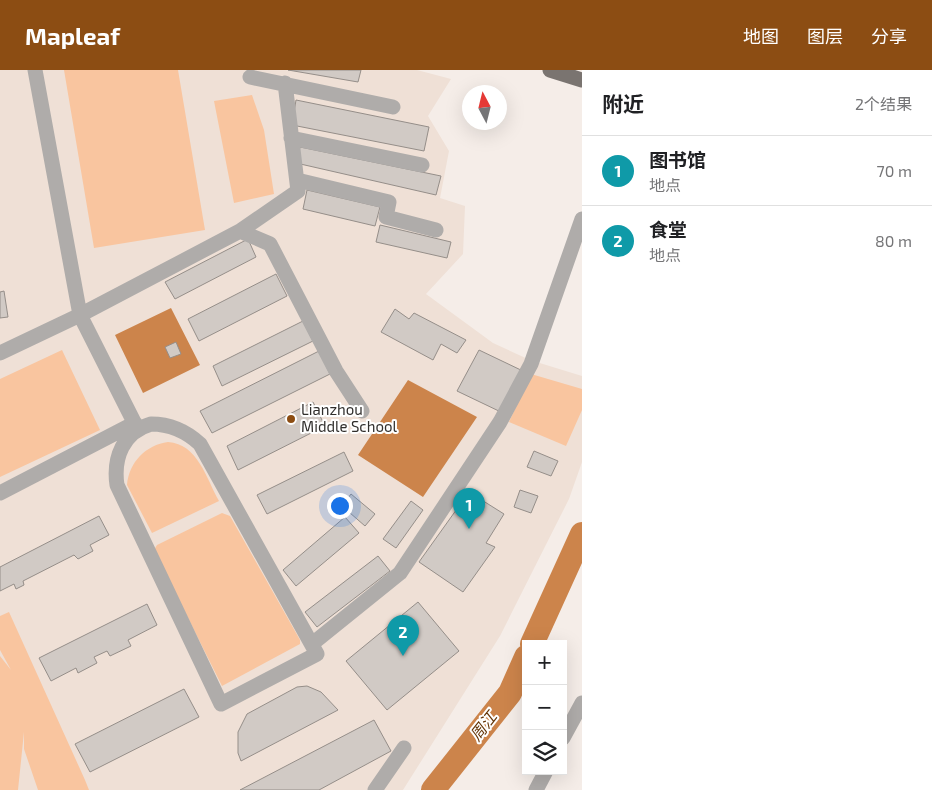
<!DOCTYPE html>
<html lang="zh">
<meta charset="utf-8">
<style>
:root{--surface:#fff;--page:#f2f2f2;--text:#202124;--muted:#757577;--line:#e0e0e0;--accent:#8c4d13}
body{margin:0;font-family:"Exo 2","Noto Sans SC",sans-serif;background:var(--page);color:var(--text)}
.controls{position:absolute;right:15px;bottom:15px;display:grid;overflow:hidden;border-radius:0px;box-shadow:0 5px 20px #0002}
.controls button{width:45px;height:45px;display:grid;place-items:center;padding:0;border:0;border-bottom:1px solid var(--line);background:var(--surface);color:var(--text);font:25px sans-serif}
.compass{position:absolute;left:462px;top:15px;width:45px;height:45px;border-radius:50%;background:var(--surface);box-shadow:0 5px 20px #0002;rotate:353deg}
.you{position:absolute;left:339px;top:435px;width:18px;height:18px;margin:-12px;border:4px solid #fff;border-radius:50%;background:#1a73e8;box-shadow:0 0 0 8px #1a73e833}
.badge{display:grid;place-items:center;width:32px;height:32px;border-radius:50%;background:var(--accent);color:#fff;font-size:16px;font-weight:700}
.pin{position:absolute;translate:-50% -41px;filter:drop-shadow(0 1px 2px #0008)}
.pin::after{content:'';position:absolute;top:26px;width:18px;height:15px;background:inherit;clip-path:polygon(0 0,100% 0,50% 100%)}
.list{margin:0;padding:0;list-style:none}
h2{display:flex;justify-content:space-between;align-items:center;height:65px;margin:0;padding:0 20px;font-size:21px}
h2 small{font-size:16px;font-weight:400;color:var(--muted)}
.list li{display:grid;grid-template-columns:32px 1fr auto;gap:15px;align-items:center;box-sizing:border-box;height:70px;padding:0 20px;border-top:1px solid var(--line)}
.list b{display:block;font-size:19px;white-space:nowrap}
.list p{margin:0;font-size:16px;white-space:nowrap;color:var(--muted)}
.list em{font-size:16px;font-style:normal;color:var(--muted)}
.icon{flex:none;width:28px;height:28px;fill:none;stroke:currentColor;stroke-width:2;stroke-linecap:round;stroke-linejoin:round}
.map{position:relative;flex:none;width:582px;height:720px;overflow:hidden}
header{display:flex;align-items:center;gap:30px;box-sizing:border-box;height:70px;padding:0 25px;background:var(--accent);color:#fff}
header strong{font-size:24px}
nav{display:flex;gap:28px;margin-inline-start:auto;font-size:18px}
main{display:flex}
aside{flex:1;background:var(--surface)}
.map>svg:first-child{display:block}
</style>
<header>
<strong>Mapleaf</strong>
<nav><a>地图</a><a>图层</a><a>分享</a></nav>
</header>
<main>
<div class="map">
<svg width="582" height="720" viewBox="0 0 582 720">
<rect width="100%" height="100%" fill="#f5ede8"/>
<path fill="#efe0d6" d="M0 0H417L451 9 428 46 449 81 440 128 465 136 463 184 426 224 493 273 530 290 582 306V392L569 429 500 566 403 720H0Z"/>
<path fill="#f9c59f" d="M64 0H178L205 160 94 178Z
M252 25 264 60 274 124 234 133 214 31Z
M62 280 100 360 0 407V309Z
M531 304 582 319V340L566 376 509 352Z
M168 372C198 374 206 408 219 431L152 463 127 415C129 392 146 375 168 372Z
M222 443 230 446 300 570V574L222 616 154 480 157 475Z
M9 542 85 710 89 720H38L24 679V662L18 720H0V586L11 600 0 580V546Z"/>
<path fill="#cc844b" d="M171 238 200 295 143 323 115 265Z
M408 310 477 347 423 427 358 385Z"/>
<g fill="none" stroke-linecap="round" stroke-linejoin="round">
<path stroke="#cc844b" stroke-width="24" d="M532 574 582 464
M433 720 510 623 526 587"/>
</g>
<path fill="#d1cac5" stroke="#958e89" d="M288 0H361L358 12Z
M296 30 429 57 424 81 292 55Z
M300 77 441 106 436 125 296 93Z
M307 120 380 137 375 156 303 139Z
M380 155 451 172 447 188 376 172Z
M248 169 256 187 175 229 165 212Z
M276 204 287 226 199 271 188 249Z
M4 221 8 247 0 248V222Z
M395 239 409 249 414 243 466 270 457 283 441 274 433 290 381 262Z
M303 251 313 271 222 316 213 296Z
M176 272 181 284 170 288 165 277Z
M479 280 525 302 503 343 457 321Z
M319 281 330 304 212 363 200 341Z
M313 332 325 356 238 400 227 376Z
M534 381 558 391 551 406 527 397Z
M344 382 353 401 267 444 257 425Z
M520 420 538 426 531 443 514 437Z
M469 422 504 444 486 473 495 477 463 522 419 492Z
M351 424 375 444 365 456 342 436Z
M411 431 423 440 396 478 383 469Z
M99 446 109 465 90 475 93 481 78 489 74 485 23 511 24 515 16 519 14 514 0 521V497Z
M345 447 359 463 296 516 283 500Z
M378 486 390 501 317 557 305 542Z
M418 532 459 581 387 640 346 591Z
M147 534 157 555 128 570 131 576 110 586 107 581 94 587 97 593 78 603 76 598 51 611 39 588Z
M307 616 321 622 338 640 241 691 238 683V662L247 644 297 617Z
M184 619 199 647 90 702 75 674Z
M374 650 391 681 319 720H240Z"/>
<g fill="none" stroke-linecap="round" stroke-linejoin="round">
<path stroke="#afacaa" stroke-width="15" d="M35 0 80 245 138 360
M250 7 393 37
M291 68 422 95
M297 110 389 132 386 147 436 160
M240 161 270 174 336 301 362 341
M0 283 80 245 240 161 298 121 285 13
M151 354C170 354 187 362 200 374L317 584 221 634 117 415C113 388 123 362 151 354Z
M0 423 135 353
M312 574 400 503 500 352 531 294 582 149
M563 668 582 633
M375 720 404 678
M536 720 546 701"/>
<path stroke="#7a7470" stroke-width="15" d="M550 0 582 10"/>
</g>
<circle fill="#8c4d13" stroke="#fff" stroke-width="2" cx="291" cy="349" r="5"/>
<g text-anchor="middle" stroke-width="4" stroke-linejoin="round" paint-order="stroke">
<g font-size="15" fill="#312f2d" stroke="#fff" text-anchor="start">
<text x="301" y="345">Lianzhou<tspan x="301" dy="17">Middle School</tspan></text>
</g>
<g font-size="16" font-style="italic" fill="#643406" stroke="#fff">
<text transform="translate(483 656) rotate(-52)" y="6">周江</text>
</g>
</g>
</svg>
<div class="controls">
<button>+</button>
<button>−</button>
<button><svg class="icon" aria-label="layers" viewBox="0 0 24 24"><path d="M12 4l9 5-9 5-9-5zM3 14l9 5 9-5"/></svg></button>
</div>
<svg class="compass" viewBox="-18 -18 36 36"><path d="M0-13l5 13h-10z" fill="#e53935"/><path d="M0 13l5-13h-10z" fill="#757577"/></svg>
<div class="you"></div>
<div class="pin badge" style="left:469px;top:459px;background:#0f9aa8">1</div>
<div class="pin badge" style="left:403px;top:586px;background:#0f9aa8">2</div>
</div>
<aside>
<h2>附近<small>2个结果</small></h2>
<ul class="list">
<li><span class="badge" style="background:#0f9aa8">1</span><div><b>图书馆</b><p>地点</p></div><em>70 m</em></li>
<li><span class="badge" style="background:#0f9aa8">2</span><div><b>食堂</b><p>地点</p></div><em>80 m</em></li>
</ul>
</aside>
</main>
